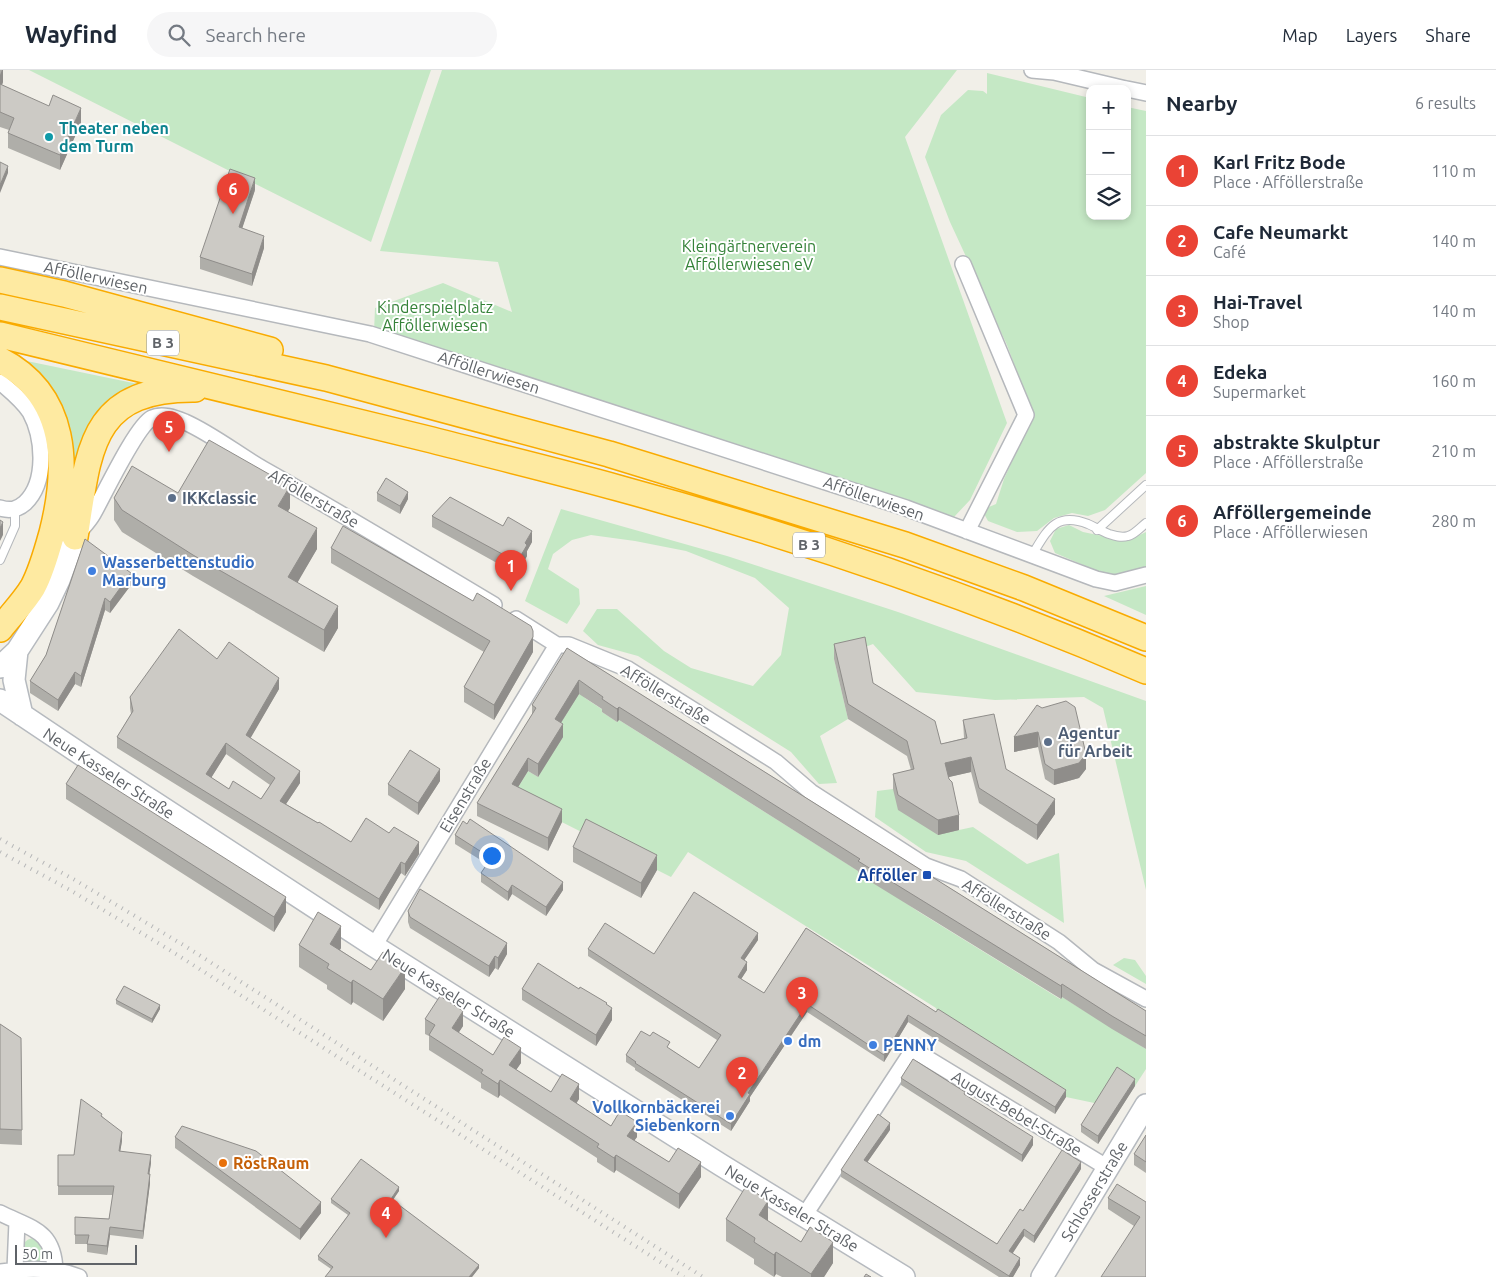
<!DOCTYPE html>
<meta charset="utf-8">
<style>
:root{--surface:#fff;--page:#f6f6f7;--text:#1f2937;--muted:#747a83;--line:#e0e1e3;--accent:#ea4335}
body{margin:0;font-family:Ubuntu,sans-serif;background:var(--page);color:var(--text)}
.controls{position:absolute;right:15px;top:15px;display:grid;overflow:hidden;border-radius:10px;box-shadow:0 2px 8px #0003}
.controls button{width:45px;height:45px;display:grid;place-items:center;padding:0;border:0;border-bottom:1px solid var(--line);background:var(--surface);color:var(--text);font:25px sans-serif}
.scale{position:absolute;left:15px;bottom:12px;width:122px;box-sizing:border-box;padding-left:5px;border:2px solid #5f6368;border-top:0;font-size:14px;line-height:18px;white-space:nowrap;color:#5f6368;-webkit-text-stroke:4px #fff;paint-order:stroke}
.you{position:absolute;left:491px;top:785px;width:18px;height:18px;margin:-12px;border:4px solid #fff;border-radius:50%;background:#1a73e8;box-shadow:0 0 0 8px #1a73e833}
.badge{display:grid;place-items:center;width:32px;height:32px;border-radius:50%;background:var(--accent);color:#fff;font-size:16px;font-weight:700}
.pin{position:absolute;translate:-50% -41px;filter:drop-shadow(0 1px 2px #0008)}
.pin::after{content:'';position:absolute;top:26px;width:18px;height:15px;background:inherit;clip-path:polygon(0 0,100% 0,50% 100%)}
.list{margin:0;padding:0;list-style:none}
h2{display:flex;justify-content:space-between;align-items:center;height:65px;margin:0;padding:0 20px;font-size:21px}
h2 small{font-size:16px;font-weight:400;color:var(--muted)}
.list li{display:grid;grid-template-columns:32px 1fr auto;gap:15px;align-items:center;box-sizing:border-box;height:70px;padding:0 20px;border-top:1px solid var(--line)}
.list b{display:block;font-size:19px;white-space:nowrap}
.list p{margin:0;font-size:16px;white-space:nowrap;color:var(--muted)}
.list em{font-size:16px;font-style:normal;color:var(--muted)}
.icon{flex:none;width:28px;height:28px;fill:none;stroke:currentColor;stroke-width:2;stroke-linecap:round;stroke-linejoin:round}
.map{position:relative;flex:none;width:1146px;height:1207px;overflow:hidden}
header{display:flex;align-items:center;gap:30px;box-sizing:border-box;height:70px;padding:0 25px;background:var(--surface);border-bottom:1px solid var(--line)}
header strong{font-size:24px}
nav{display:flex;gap:28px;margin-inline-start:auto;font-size:18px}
.search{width:350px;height:45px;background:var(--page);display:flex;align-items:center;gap:12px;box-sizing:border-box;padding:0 18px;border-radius:28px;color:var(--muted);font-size:19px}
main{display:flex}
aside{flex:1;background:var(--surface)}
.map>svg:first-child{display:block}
</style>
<header>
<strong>Wayfind</strong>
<div class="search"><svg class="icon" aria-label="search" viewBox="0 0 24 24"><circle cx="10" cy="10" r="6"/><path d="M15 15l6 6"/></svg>Search here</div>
<nav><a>Map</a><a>Layers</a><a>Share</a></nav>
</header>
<main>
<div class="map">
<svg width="1146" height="1207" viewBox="0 0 1146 1207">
<rect width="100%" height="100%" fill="#f1efe8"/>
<path fill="#c5e8c5" d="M29 0H431L371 172Z
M442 0H957L905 67 1007 353 970 430 954 447 498 299 374 262 375 238 443 213 512 242 498 192 380 181Z
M987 3 1090 28V146H1127V37L1146 41V403L1105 440 1088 446 1072 443 1054 448 1037 461 1017 462 988 451 982 440 996 434 1004 409 1033 345 1007 275 950 152 925 87 941 45 968 20 983 21 987 24Z
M17 289 138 314 66 435Z
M561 439 727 486 898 542 1146 631V820L1103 638 1084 627 995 630 916 622 873 574 834 589 848 649 820 666 837 713 819 714 791 682 638 586 598 575 583 561 597 539H617L664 581 691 598 753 616 781 585 789 538 755 508 686 481 635 471 591 465 572 470 553 484 548 499 579 519 580 534 567 554 525 531Z
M1069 455 1083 462 1127 471 1146 462V497L1121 505 1102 503 1055 483 1050 471 1056 459Z
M1146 516V545L1104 526Z
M579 619 585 628 603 640 602 642 617 652 619 650 860 802 919 842 1060 929 1062 927 1146 979V999L1135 1016 1099 1034 1066 1027 938 946 936 938 688 782 671 807 512 727 528 701 538 707 562 667 555 662Z
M893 719 959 760 973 757 1027 794 1059 783 1064 853 966 791 926 782 875 747 877 721Z
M1124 888 1135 890 1146 906V914L1113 895Z
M22 1180a12 12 0 1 1 24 0a12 12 0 1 1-24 0Z"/>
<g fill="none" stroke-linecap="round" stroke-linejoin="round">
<defs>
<path id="service" d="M1097 460 1146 415
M1032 485C1047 461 1055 441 1088 454 1095 457 1101 461 1109 464 1115 466 1121 468 1128 466 1134 465 1141 457 1146 453
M0 490 15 456V439"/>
<path id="minor" d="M1032 0 1054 2 1126 19
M1127 19 1146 23
M0 187 370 264 906 438 1096 509 1115 513 1146 505
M963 194 1026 345 967 461
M0 312C11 321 22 330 30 342 44 368 47 412 25 433 17 440 10 441 0 438
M79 462C84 456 89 451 93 444 104 425 136 356 152 348 162 343 175 348 185 352 212 364 237 384 263 399 341 443 417 489 494 535
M516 549 557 575H569L628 599 776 692 811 722 926 796 961 809 1059 872 1093 900 1146 929
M374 876 557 575
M0 1143C32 1159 54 1160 55 1201
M804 1146 909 986 915 983 920 984 1108 1098
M15 1199 17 1152
M0 1202C27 1198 54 1197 79 1207"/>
<path id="secondary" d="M17 581 14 610 22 645
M0 597 17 581 48 533 59 510 75 467
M0 630 94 693 374 876 721 1095 904 1207
M1042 1207 1146 1035"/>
<path id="trunk" d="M0 210 64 224 270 280
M0 237 326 308 609 384 905 475 1024 518 1146 568
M0 265C144 299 288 334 432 370 494 386 557 401 618 418 798 467 975 527 1146 601
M0 290C68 325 69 397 52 463 47 481 42 500 33 517 24 532 11 545 0 559
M75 467C89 382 88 318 195 319"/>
</defs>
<use href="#service" stroke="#b5b8bc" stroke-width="10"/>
<use href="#minor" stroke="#b5b8bc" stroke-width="18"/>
<use href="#secondary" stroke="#b6babf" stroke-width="24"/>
<use href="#trunk" stroke="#f9ab00" stroke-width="28"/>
<use href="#service" stroke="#fff" stroke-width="8"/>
<use href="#minor" stroke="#fff" stroke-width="15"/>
<use href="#secondary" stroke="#fff" stroke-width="21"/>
<use href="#trunk" stroke="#feeaa1" stroke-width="25"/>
<path stroke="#b6b7b8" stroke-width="4" stroke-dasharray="1 6" stroke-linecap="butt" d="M0 769 75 810 185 876 703 1207
M0 782 70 820 168 879 684 1207"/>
</g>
<path fill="#afaea9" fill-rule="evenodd" d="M0 0H3V12L2 15 81 53 60 100 8 78V63L9 60 0 57Z
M255 120 242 158 264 178 252 216 200 199V187Z
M178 423 290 438 288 441 317 479 297 512 338 558 324 582 193 506 122 462 114 450V428Z
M377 423 408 429 400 444 377 431Z
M432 446 503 456 532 472 527 481V486L517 504 432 457Z
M85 469 131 515 110 543 105 540 81 617 75 614 58 641 30 623V611L46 585Z
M331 478 533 576V582L494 650 464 632V617L484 582 331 493Z
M834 574 873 613 941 674 964 668 963 650 1006 699 1055 744 1037 770 979 733 971 702 948 707 959 760 938 765 898 740 893 719V704L911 700 907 686 848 649 834 589Z
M567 578 1146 941V979L1112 959 1062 927 1061 929 858 804V801L662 677 619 650 617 652 602 642V639L579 624 561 653 563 667 538 707 528 701 518 717 562 752 548 781 477 746V733L532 645V635Z
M217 589 279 619 250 668 300 713 286 734 351 772 419 784 405 806 401 803 379 840 117 678V667L131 644 130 638V627ZM226 684 270 715 261 729 229 719 211 708Z
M1037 635 1086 699 1079 708 1054 715 1045 709 1038 677 1014 682Z
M440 711 418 745 388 725V714Z
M66 714 286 842 274 862 66 729Z
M455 765 563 820 546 846 512 824 508 831 481 812V803L487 794 455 774Z
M573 777 657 800 641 828 573 792Z
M408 841 507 884 498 900 495 898 489 907 410 858 408 852Z
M806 858 1066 1027 1055 1044 908 952 884 992 807 942 750 1027V1031L731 1061 635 1000V998L626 992V985L670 979 699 998 717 970 588 886V879L654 884 758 870 744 890 747 900 741 909 764 923Z
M299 875 341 878 340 880 371 900 405 919 383 951 353 932 351 935 327 919V915L299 897Z
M522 919H579L607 935 612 950 596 976 522 930Z
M116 930 160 939 152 953 116 934Z
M425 949 463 956 458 963 493 985 521 993 516 1000 551 1022 579 1029 576 1033 611 1056 637 1067 634 1070 669 1092 701 1107 679 1139 616 1100 614 1103 597 1092V1088L500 1025 498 1028 481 1018V1013L429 980V966L425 964Z
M0 954 21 968 22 1075 0 1074Z
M901 1008 965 1024 1033 1075 1022 1092 901 1015Z
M1135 1016 1098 1074 1081 1062V1055Z
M102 1046 122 1071 120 1081 151 1093 149 1104 150 1113 143 1169 110 1165 107 1185 87 1182V1174H75V1147L109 1149 113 1125H58V1085H74Z
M890 1060 867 1092 997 1174 1023 1141 1081 1099 1034 1173 1024 1166 1012 1183 1020 1195 1013 1207H999L841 1107V1100Z
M1146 1065V1103L1134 1095V1084Z
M175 1067 321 1143 300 1170 175 1078Z
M399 1121 392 1130 479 1198 472 1207H325L331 1199 318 1190V1186L348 1145 331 1133V1129Z
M1108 1128 1146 1132V1207L1134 1156 1108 1139Z
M726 1149 768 1151 833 1193 824 1207H782L776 1204 774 1207 754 1194V1189L726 1171Z"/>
<path fill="#8f8d8a" d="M2 0H3V12L0 20V5Z
M81 38V53L60 100V85Z
M8 96V103L0 123V115Z
M255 108V120L239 168V157Z
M264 166V178L252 216V204Z
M290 416V438L278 457V436Z
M408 422V429L400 444V436Z
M3 452V465L0 471V458Z
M317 458V479L288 529V507Z
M532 461V472L527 481V486L517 504V492L525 473Z
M131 503V515L110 543V532Z
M105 528V540L81 617V606Z
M338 536V558L324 582V560Z
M533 561V582L494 650V635Z
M75 602V614L58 641V630Z
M279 608V619L246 676V665Z
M579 610V624L555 662V649Z
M619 637V650L617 652V639Z
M563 654V667L538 707V694Z
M1038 662V677L1014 682V667Z
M226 673V684L206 716V704Z
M1086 684V699L1079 708 1054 715V700Z
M971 687V702L945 708V693Z
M528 688V701L512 727V714Z
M440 699V711L418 745V733Z
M300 701V713L280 743V731Z
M1055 729V744L1037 770V755Z
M562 739V752L548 781V768Z
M959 745V760L938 765V750Z
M419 772V784L405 806V794Z
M657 785V800L641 828V813Z
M401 792V803L379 840V829Z
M563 812V820L546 846V837Z
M512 815V824L508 831V822Z
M286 827V842L274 862V847Z
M341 856V878L330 896V874Z
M758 863V870L741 895V888Z
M507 873V884L498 900V888Z
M495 886V898L489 907V896Z
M747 892V900L738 914V907Z
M405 897V919L383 951V929Z
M353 910V932L351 935V913Z
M1062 914V927L1061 929V916Z
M807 934V942L750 1027V1031L731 1061V1054L748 1023Z
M160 935V939L152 953V949Z
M612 938V950L596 976V965Z
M463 941V956L452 973V958Z
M908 945V952L884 992V985Z
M521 978V993L509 1010V995Z
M1135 1009V1016L1098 1074V1066Z
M500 1010V1025L498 1028V1014Z
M579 1014V1029L570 1044V1029Z
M1066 1020V1027L1055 1044V1037Z
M637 1052V1067L627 1081V1066Z
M890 1053V1060L864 1097V1090Z
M122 1062V1071L119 1089V1081Z
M1033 1067V1075L1022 1092V1085Z
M151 1085V1093L148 1113V1104Z
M616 1085V1100L614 1103V1088Z
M701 1092V1107L679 1139V1124Z
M1081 1092V1099L1034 1173V1166Z
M150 1104V1113L143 1169V1161Z
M399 1117V1121L391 1133V1129Z
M768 1131V1152L759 1145Z
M321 1132V1143L300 1170V1159Z
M110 1157V1165L107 1185V1176Z
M1024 1159V1166L1009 1189V1181Z
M833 1172V1193L824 1207H811V1204Z
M776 1182V1204L774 1207V1185Z
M1020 1188V1195L1013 1207H1009V1206Z
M479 1195V1198L472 1207H469Z"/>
<path fill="#cccac5" stroke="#8f8d8a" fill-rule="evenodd" d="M0 14 49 36 53 25 81 38 60 85 8 63 14 48 0 42Z
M0 92 8 96 0 115Z
M230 99 255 108 239 157 264 166 252 204 200 187Z
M209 370 290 416 278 436 317 458 288 507 338 536 324 560 193 485 122 440 114 428 132 396 178 423Z
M386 408 408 422 400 436 377 423Z
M450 427 503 456 508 447 532 461 525 473 527 475 517 492 432 446Z
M0 450 3 452 0 458Z
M343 456 473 531 477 523 531 556 533 561V567L494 635 464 617 490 571 331 478Z
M85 469 131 503 110 532 105 528 81 606 75 602 58 630 30 611 46 585Z
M179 559 217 589 229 572 279 608 246 665 300 701 280 731 318 753 319 752 351 772 366 748 389 763 394 757 419 772 405 794 401 792 379 829 117 667 133 641 130 627ZM226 673 275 708 261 729 233 711 229 719 206 704Z
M865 567 873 613 935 651 941 674 967 668 963 650 994 644 1006 699 1055 729 1037 755 979 718 971 687 945 693 949 709 952 712 959 745 938 750 898 725 893 704 914 699 907 671 848 634 834 574Z
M567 578 1146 941V966L1112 946 1062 914 1061 916 858 791 860 789 662 664 619 637 617 639 602 629 603 627 579 610 555 649 563 654 538 694 528 688 512 714 562 739 548 768 477 733 536 638 532 635Z
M1066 631 1075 637 1086 684 1079 693 1054 700 1045 694 1038 662 1014 667 1037 635 1042 638Z
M410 680 440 699 418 733 388 714Z
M78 695 286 827 274 847 66 714Z
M470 749 563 812 546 837 512 815 508 822 481 803 491 788 455 765 463 751 467 754Z
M586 749 657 785 641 813 573 777Z
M420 819 507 873 498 888 495 886 489 896 410 847 408 841Z
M694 822 758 863 741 888 747 892 738 907 764 923 806 858 936 942 938 939 1066 1020 1055 1037 908 945 884 985 807 934 748 1023 750 1024 731 1054 635 993 636 992 626 985 641 961 650 966 653 962 670 972 667 977 699 998 721 965 588 879 605 853 654 884Z
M318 842 341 856 330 874 371 900 383 882 405 897 383 929 353 910 351 913 327 898 329 894 299 875Z
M538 893 579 919 580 917 607 933 606 934 612 938 596 965 522 919Z
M124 916 160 935 152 949 116 930Z
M440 926 463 941 452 958 493 985 504 967 521 978 509 995 551 1022 562 1004 579 1014 570 1029 611 1056 620 1041 637 1052 627 1066 669 1092 678 1078 701 1092 679 1124 616 1085 614 1088 597 1077 599 1074 500 1010 498 1014 481 1003 483 1000 429 965 435 955 425 949Z
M0 954 21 968 22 1060 0 1059Z
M913 989 965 1022 964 1024 1033 1067 1022 1085 901 1008Z
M1117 997 1135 1009 1098 1066 1081 1055Z
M81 1029 102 1044 101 1046 122 1062 119 1081 151 1085 148 1104H150L143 1161 110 1157 107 1176 87 1174 89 1165H75V1147L109 1149 114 1116H58V1085H74Z
M878 1044 890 1053 864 1090 997 1174 1020 1139 1023 1141 1062 1080 1081 1092 1034 1166 1024 1159 1009 1181 1020 1188 1009 1206 841 1100Z
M182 1056 256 1081 321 1132 300 1159 175 1067Z
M1146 1065V1092L1134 1084Z
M361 1089 399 1117 391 1129 479 1195 469 1207H325L333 1197 318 1186 350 1143 331 1129Z
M1117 1114 1146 1132V1207H1101L1140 1147 1108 1128Z
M746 1116 768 1131 759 1145 801 1172 810 1157 833 1172 811 1204 776 1182 774 1185 754 1172 755 1168 726 1149Z
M866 1204 871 1207H864Z"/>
<circle fill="#0f9aa8" stroke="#fff" stroke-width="2" cx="49" cy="67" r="5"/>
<g fill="#5c6f8a" stroke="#fff" stroke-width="2">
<circle cx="172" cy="428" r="5"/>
<circle cx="1048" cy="672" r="5"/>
</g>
<g fill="#3f7fe0" stroke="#fff" stroke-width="2">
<circle cx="92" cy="501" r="5"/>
<circle cx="788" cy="971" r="5"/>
<circle cx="873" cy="975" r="5"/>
<circle cx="730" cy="1046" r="5"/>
</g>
<rect fill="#1a4fb4" stroke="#fff" stroke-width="2" x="922" y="800" width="10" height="10" rx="2.5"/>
<circle fill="#e8710a" stroke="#fff" stroke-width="2" cx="223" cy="1093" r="5"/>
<g text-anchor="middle" stroke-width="4" stroke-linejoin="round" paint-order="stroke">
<g fill="#fff" stroke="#8f9295" stroke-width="1">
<rect x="147" y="260.5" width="32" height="25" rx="4"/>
<rect x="793" y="462.5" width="32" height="25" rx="4"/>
</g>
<g font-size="15" font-weight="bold" fill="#5f6368">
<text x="163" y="278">B 3</text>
<text x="809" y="480">B 3</text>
</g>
<g font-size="16" font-weight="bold" fill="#0d838f" stroke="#fff" text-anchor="start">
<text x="59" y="64">Theater neben<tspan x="59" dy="18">dem Turm</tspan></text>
</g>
<g font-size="16" fill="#348238" stroke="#fff">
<text x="749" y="182">Kleingärtnerverein<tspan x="749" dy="18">Afföllerwiesen eV</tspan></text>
<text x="435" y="243">Kinderspielplatz<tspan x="435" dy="18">Afföllerwiesen</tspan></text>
</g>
<g font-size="16" fill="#5f6368" stroke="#fff">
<text transform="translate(96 207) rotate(12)" y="6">Afföllerwiesen</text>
<text transform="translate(489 302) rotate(18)" y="6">Afföllerwiesen</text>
<text transform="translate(314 428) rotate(30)" y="6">Afföllerstraße</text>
<text transform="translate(874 428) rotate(19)" y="6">Afföllerwiesen</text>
<text transform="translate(666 624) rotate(31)" y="6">Afföllerstraße</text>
<text transform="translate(109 703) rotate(33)" y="6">Neue Kasseler Straße</text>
<text transform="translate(465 725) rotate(-59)" y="6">Eisenstraße</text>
<text transform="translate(1007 839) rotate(32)" y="6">Afföllerstraße</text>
<text transform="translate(449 923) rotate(32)" y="6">Neue Kasseler Straße</text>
<text transform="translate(1017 1043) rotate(31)" y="6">August-Bebel-Straße</text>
<text transform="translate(1094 1121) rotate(-59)" y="6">Schlosserstraße</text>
<text transform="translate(792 1138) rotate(31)" y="6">Neue Kasseler Straße</text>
</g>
<g font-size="16" font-weight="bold" fill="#4e5e75" stroke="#fff" text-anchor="start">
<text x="182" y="434">IKKclassic</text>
<text x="1058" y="669">Agentur<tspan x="1058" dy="18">für Arbeit</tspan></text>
</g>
<g font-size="16" font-weight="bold" fill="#366cbe" stroke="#fff" text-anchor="start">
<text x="102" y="498">Wasserbettenstudio<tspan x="102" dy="18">Marburg</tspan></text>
<text x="798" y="977">dm</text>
<text x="883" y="981">PENNY</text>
<text x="720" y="1043" text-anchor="end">Vollkornbäckerei<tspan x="720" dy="18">Siebenkorn</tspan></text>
</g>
<g font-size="16" font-weight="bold" fill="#164399" stroke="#fff" text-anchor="end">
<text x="917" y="811">Afföller</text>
</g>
<g font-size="16" font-weight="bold" fill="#c56008" stroke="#fff" text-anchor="start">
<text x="233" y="1099">RöstRaum</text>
</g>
</g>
</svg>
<div class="controls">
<button>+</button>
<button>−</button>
<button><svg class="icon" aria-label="layers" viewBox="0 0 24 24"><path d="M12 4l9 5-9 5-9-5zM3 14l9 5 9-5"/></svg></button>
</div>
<div class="scale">50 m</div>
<div class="you"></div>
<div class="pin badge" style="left:511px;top:521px">1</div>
<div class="pin badge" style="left:742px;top:1028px">2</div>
<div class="pin badge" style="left:802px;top:948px">3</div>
<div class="pin badge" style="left:386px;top:1168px">4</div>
<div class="pin badge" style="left:169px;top:382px">5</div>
<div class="pin badge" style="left:233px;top:144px">6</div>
</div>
<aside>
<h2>Nearby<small>6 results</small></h2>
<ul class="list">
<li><span class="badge">1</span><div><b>Karl Fritz Bode</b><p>Place · Afföllerstraße</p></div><em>110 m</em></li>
<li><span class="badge">2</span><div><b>Cafe Neumarkt</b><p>Café</p></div><em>140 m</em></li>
<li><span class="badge">3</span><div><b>Hai-Travel</b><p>Shop</p></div><em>140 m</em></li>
<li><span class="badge">4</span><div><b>Edeka</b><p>Supermarket</p></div><em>160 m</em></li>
<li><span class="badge">5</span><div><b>abstrakte Skulptur</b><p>Place · Afföllerstraße</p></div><em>210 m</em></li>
<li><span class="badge">6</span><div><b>Afföllergemeinde</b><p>Place · Afföllerwiesen</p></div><em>280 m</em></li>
</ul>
</aside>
</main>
